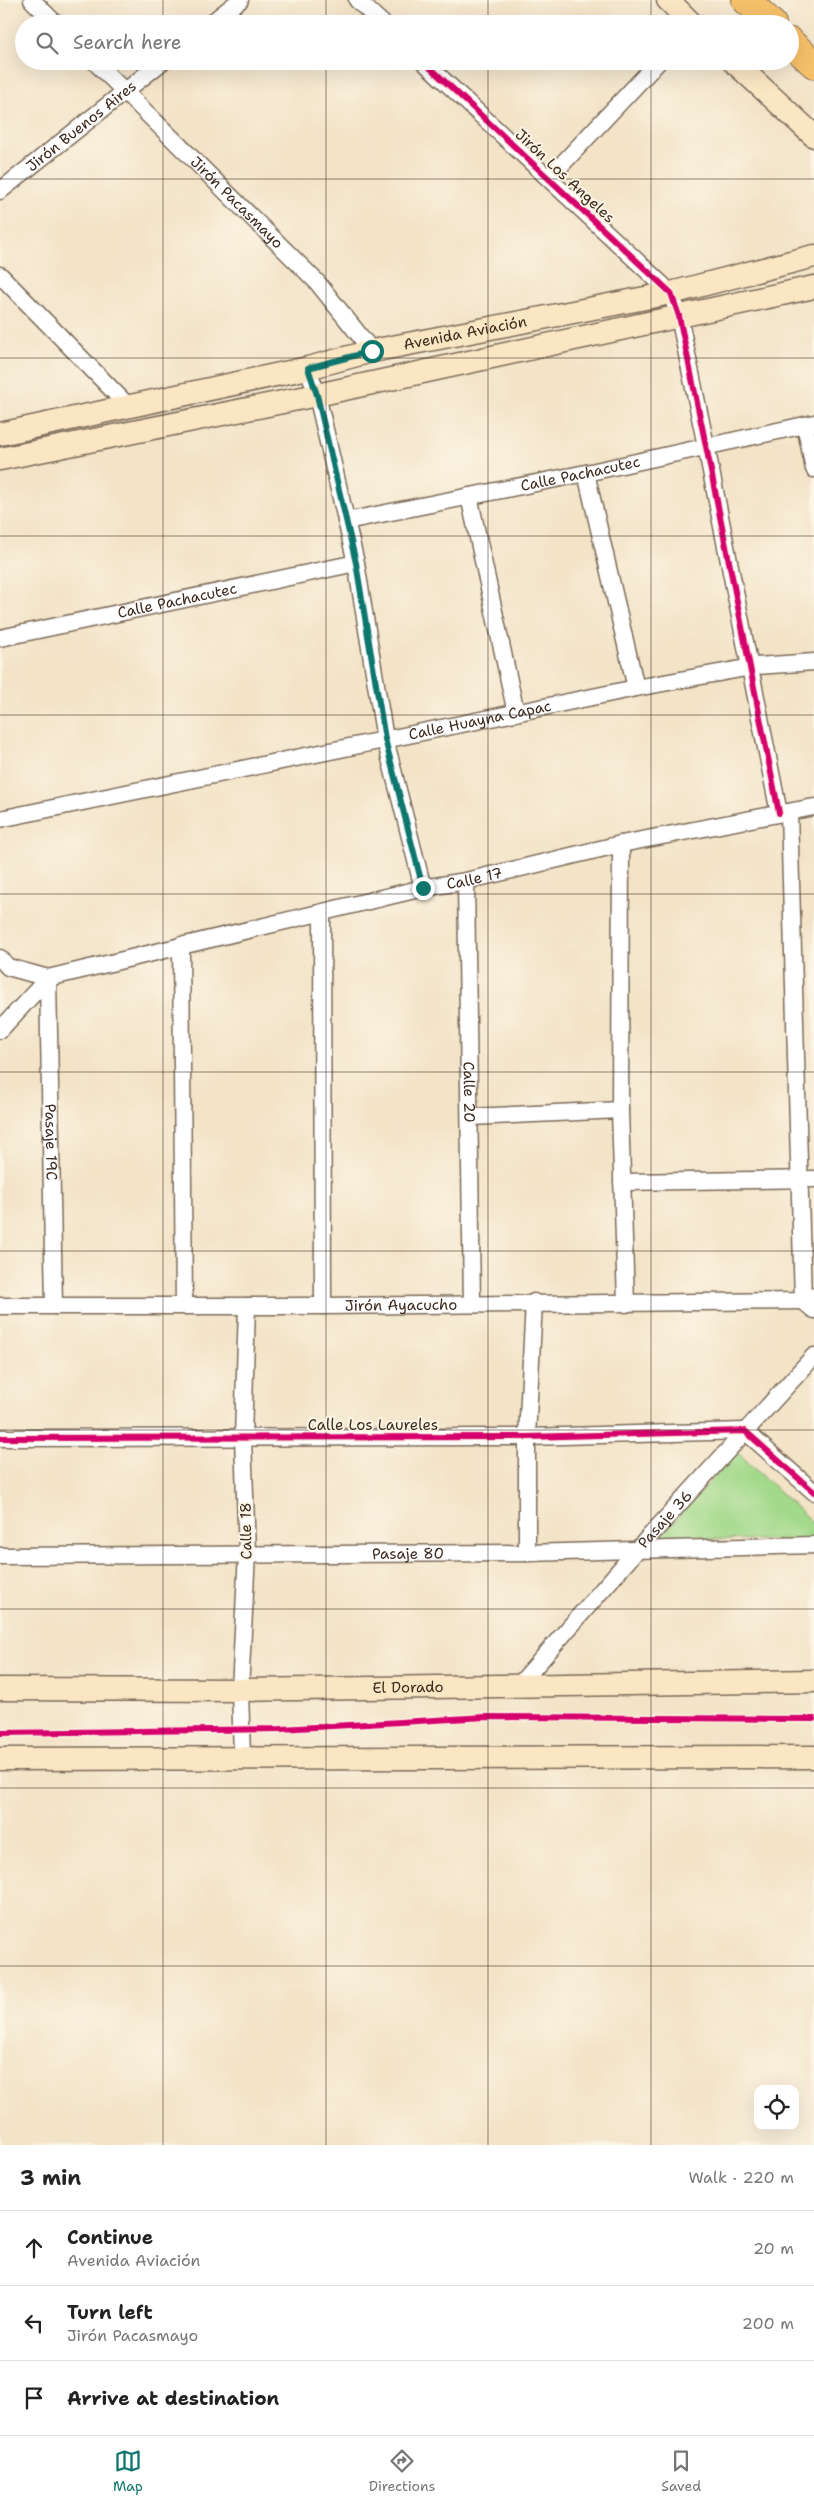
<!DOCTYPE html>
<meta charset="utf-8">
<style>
:root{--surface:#fff;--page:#f2f2f2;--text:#222;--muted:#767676;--line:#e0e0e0;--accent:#0f766e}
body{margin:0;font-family:"Shantell Sans",sans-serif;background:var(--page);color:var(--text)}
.controls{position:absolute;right:15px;bottom:15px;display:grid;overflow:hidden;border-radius:10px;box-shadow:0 5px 20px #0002}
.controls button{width:45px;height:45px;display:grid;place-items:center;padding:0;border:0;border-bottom:1px solid var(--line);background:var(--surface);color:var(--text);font:25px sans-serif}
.stop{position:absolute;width:15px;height:15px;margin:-11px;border:4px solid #0f766e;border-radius:50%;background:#fff}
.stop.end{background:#0f766e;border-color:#fff;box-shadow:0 1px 5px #0008}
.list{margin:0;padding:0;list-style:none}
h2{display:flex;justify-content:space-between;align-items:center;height:65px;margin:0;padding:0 20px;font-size:21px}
h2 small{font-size:16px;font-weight:400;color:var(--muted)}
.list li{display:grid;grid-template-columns:32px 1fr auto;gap:15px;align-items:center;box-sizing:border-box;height:75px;padding:0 20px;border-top:1px solid var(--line)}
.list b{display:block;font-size:19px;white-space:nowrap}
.list p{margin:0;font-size:16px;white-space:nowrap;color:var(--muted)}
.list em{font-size:16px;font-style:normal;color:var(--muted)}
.icon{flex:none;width:28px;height:28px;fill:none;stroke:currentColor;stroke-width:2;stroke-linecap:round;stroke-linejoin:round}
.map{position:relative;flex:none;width:814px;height:2145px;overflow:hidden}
.search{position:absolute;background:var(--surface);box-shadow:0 5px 20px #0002;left:15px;right:15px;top:15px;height:55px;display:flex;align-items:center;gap:12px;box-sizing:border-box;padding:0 18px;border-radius:28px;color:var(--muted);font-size:19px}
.sheet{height:290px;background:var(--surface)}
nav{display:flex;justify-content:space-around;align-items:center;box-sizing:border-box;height:70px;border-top:1px solid var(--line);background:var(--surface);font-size:14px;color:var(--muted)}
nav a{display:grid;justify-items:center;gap:2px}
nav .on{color:var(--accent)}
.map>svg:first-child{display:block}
</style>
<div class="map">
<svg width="814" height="2145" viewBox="0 0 814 2145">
<rect width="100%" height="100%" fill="#fcf5e5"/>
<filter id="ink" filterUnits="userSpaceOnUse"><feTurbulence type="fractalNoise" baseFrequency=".02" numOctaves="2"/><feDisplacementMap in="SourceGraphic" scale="10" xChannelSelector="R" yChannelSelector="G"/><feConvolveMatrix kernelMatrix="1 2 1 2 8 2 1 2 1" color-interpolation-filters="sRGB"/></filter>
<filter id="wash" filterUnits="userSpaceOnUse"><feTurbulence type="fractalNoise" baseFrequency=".0096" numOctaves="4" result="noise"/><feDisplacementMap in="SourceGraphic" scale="20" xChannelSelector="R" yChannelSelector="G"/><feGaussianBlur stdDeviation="1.12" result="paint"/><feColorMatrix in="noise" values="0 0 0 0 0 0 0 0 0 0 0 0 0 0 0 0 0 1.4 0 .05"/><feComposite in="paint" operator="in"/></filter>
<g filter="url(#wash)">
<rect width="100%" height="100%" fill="#f3e3c7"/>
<path fill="#a2d98a" stroke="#6e8254" d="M737 1452 814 1524V1541L659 1538Z"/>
</g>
<g filter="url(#ink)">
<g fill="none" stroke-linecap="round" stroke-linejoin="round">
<defs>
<g id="street">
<path d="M32 0 56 24"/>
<path d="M357 0 383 24"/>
<path d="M210 24 240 0"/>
<path id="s1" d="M94 61 317 282 372 351"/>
<path d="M423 61 671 293 679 316 706 446 779 813"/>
<path d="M549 178 659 61"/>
<path id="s2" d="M0 191 163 61"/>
<path d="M0 275 128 406"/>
<path d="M308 368 317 395 356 563 385 739 423 888"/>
<path d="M805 425 814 469"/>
<path d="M586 473 636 688"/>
<path d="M469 496 516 713"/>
<path id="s3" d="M346 521 586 473 814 423"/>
<path id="s4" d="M0 638 356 563"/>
<path d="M789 812 803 1301 814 1310"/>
<path id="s5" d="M0 819 636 688 757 666 814 662"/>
<path d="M621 844 620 1110 626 1304"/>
<path id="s6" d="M466 881 472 1303"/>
<path d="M322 913 323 1306"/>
<path d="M181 945 184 1306"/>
<path d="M0 958 8 967 48 978"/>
<path id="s7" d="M48 978 423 888 466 881 621 844 814 807"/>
<path id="s8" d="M48 978 54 1306"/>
<path d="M0 1030 48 978"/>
<path d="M471 1117 620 1110"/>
<path d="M622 1182 814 1179"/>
<path id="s9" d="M0 1306H323L803 1301 814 1296"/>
<path d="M0 1438 527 1437 745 1431 814 1492"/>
<path d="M527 1553V1437L534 1302"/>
<path id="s10" d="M0 1556 527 1553 814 1545"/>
<path id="s11" d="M519 1685 637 1550 814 1356"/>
<path d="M242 1757 240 1690 247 1553 243 1438 247 1306"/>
</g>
<g id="secondary">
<path d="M668 0 692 24"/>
<path d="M733 61 814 136"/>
<path id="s12" d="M0 434 308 368 372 351 671 293 814 256"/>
<path d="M0 459 317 395 814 287"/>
<path id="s13" d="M0 1689 240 1690 814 1681"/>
<path d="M0 1759 814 1757"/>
</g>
<path id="highway" d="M746 0 772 24
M790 42 814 64"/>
</defs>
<use href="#street" stroke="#7b6b59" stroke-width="19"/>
<use href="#secondary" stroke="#7b6b59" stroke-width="25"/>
<use href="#highway" stroke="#7b6b59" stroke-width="30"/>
<use href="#street" stroke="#fff" stroke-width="16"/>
<use href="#secondary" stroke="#fbe6c4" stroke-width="22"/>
<use href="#highway" stroke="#f6c06b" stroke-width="28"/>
<defs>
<path id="cycleway" d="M423 61 671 293 679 316 706 446 779 813
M0 1438 527 1437 745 1431 814 1492
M0 1733 281 1729 486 1717 814 1719"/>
</defs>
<use href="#cycleway" stroke="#fcf5e5" stroke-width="9"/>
<use href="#cycleway" stroke="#d6006c" stroke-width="6"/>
</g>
</g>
<g fill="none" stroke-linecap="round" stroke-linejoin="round" filter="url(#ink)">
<path stroke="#0f766e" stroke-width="6" d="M372 351 308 368 317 395 356 563 385 739 423 888"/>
</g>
<path fill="none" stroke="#3b2a1e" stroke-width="1" stroke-opacity="0.55" d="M163 0V24M326 0V24M488 0V24M651 0V24M163 61V2145M326 61V2145M488 61V2145M651 61V2145M0 179H814M0 358H814M0 536H814M0 715H814M0 894H814M0 1072H814M0 1251H814M0 1430H814M0 1609H814M0 1788H814M0 1966H814"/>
<g text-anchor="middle" stroke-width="4" stroke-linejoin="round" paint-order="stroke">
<g font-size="15" fill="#3b2a1e" stroke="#fcf5e5">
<text dy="5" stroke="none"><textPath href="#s2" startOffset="104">Jirón Buenos Aires</textPath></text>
<text transform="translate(565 176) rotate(43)" y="5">Jirón Los Angeles</text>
<text dy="5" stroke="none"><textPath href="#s1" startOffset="201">Jirón Pacasmayo</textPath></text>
<text dy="5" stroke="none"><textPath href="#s12" startOffset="476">Avenida Aviación</textPath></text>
<text dy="5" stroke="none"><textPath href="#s3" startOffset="239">Calle Pachacutec</textPath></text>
<text dy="5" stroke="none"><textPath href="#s4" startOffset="181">Calle Pachacutec</textPath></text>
<text dy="5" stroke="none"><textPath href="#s5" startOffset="490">Calle Huayna Capac</textPath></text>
<text dy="5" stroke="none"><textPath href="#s7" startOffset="438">Calle 17</textPath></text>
<text dy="5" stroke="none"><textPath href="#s6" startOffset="211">Calle 20</textPath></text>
<text dy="5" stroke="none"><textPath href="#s8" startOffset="164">Pasaje 19C</textPath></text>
<text dy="5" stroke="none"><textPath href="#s9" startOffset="401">Jirón Ayacucho</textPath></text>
<text x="373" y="1430">Calle Los Laureles</text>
<text dy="5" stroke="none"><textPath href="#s11" startOffset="221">Pasaje 36</textPath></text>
<text transform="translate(246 1531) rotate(-91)" y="5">Calle 18</text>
<text dy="5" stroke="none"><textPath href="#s10" startOffset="408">Pasaje 80</textPath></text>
<text dy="5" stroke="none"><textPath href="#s13" startOffset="408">El Dorado</textPath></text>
</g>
</g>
</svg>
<div class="controls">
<button><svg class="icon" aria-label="locate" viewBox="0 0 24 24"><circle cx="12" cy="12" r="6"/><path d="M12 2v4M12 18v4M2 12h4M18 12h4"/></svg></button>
</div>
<div class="stop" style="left:372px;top:351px"></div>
<div class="stop end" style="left:423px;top:888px"></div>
<div class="search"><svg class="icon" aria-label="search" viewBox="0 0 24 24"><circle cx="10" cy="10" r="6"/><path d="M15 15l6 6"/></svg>Search here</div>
</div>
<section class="sheet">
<h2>3 min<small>Walk · 220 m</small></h2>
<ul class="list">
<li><svg class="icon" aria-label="ahead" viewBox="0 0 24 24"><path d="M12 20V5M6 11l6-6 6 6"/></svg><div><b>Continue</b><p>Avenida Aviación</p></div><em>20 m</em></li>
<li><svg class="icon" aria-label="left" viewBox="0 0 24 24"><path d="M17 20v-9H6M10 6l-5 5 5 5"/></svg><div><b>Turn left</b><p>Jirón Pacasmayo</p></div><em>200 m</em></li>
<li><svg class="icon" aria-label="arrive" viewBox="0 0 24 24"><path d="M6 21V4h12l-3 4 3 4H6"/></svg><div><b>Arrive at destination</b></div></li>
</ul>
</section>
<nav>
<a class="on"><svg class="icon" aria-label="map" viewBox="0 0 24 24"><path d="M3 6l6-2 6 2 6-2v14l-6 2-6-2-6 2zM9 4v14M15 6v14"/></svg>Map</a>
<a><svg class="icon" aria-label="directions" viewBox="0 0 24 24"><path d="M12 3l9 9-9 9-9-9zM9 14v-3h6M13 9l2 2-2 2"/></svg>Directions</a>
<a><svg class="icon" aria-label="saved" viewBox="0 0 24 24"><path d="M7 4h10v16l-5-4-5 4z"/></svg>Saved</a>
</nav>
